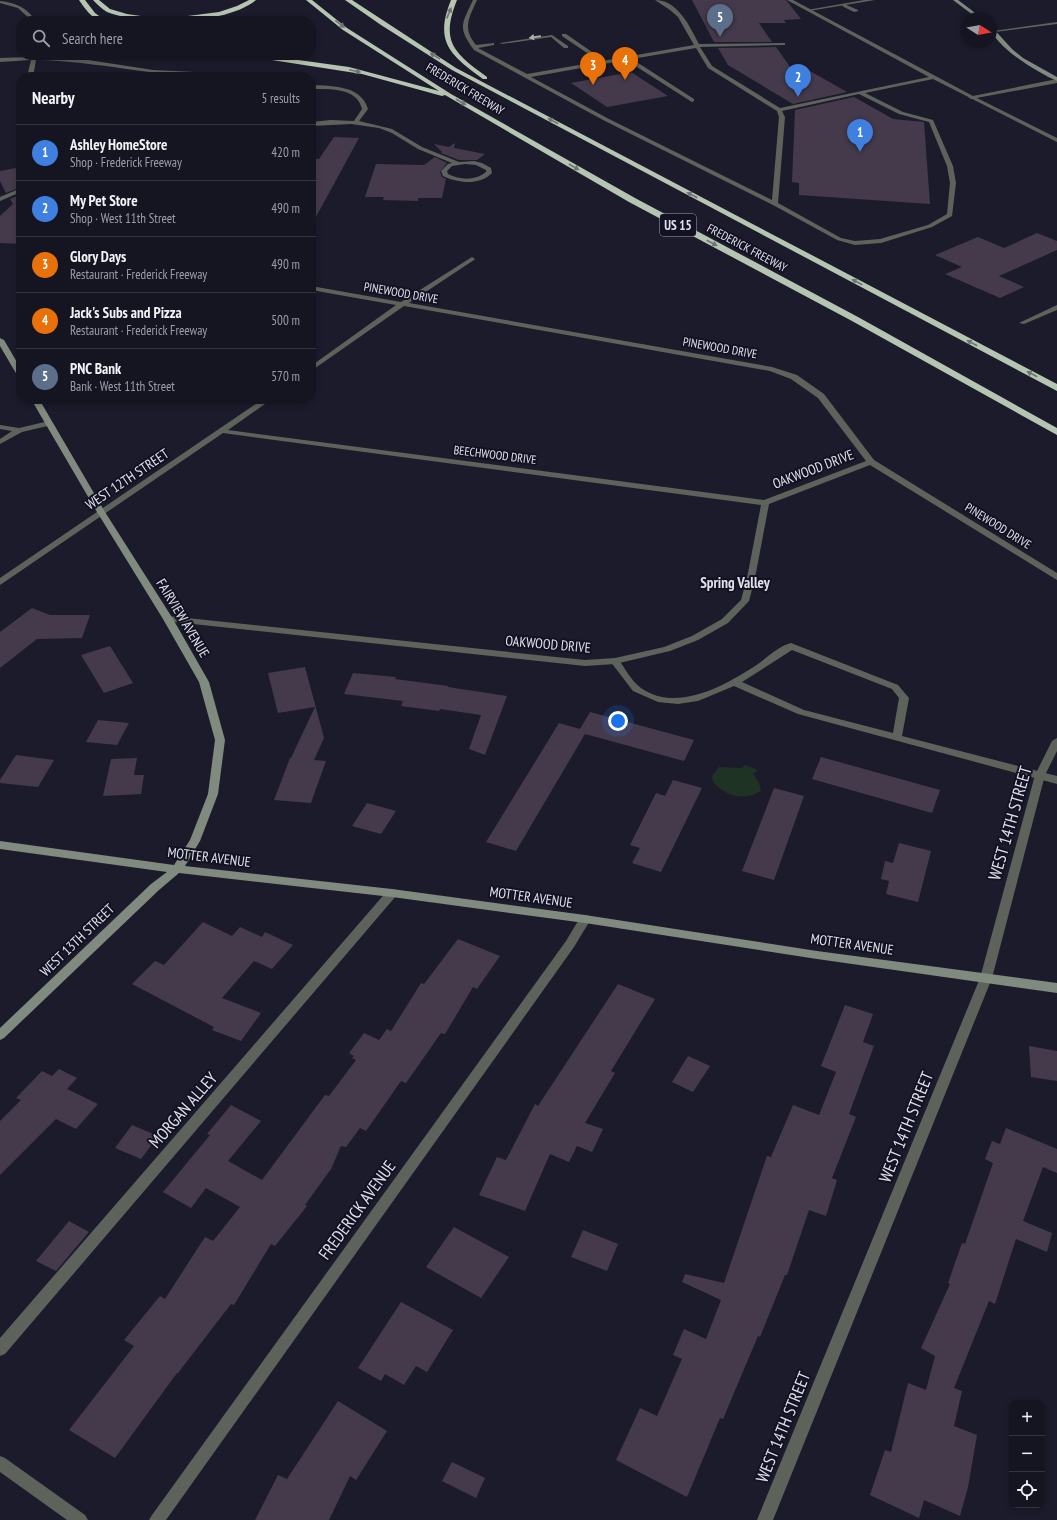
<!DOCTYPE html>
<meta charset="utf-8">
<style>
:root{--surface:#151421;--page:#22212e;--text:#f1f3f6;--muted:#9d9ea5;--line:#34333f;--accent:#1a73e8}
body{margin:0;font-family:"PT Sans Narrow",sans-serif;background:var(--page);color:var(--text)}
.controls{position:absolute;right:12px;bottom:12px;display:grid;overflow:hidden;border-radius:8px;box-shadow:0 2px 6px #0003}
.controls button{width:36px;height:36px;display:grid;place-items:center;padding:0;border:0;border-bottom:1px solid var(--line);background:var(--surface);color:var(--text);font:20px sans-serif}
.compass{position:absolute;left:961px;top:12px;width:36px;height:36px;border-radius:50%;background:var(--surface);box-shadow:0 2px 6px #0003;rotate:101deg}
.you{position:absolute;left:618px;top:721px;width:14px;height:14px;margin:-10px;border:3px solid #fff;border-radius:50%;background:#1a73e8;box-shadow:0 0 0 6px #1a73e833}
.badge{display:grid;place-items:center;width:26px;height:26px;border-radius:50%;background:var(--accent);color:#fff;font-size:13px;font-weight:700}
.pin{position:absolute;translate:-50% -33px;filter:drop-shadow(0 1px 2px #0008)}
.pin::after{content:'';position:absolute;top:21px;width:14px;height:12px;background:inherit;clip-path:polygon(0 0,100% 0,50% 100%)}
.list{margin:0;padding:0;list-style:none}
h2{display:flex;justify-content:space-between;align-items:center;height:52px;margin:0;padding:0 16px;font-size:17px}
h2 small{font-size:13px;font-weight:400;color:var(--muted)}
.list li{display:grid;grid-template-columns:26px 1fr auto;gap:12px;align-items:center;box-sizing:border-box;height:56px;padding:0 16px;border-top:1px solid var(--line)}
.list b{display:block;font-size:15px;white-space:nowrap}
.list p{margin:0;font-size:13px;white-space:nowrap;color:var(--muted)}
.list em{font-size:13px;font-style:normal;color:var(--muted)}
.icon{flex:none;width:22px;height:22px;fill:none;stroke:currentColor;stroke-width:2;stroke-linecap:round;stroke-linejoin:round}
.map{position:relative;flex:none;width:1057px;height:1520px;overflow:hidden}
.search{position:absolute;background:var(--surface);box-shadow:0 2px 6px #0003;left:16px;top:16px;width:300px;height:44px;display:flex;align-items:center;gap:10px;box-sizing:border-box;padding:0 14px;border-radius:16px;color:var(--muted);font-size:15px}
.panel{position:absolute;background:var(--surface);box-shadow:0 2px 6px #0003;left:16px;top:72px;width:300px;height:332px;border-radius:16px}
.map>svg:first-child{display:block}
</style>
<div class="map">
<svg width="1057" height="1520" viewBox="0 0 1057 1520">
<rect width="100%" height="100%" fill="#1c1b2c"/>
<path fill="#1e3324" d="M745 765 758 770 753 774 759 783 761 791C743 801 727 797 713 782L712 776 719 767 742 768Z"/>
<path fill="#453a4b" d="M692 0H786L801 19 784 20 786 23H759L772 42H714Z
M776 47 795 74 810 71 847 92 793 104 728 65 718 48Z
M631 72 668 96 607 107 571 83Z
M854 97 893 119 924 122 930 204 799 195V183L792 182 795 110Z
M334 137 359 138 311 226V158L319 159Z
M455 143 454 148 485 154 477 160H459L441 153 442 152 434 144 449 147Z
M435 157 447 163 440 172 442 177 446 179 442 198H418V201L383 200 384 197H365L376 164 424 165Z
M21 167V187L6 193 0 181V171Z
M21 194V244L0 243V216L13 204 10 199Z
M1037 233 1057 241V250L999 276 1024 287 1000 298 945 274 962 267 935 255 978 237 1004 248Z
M32 608 50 615H90L82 638 37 639 0 668V632Z
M110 646 133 683 104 693 81 655Z
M305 667 324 738 314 760 326 761 311 803 274 800 290 758H291L315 707 278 713 268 673Z
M353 673 396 677 395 679 448 686V687L507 696 485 755 469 749 481 715 440 709 439 711 401 706 403 701 344 694Z
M590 712 694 740 684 761 585 734 516 851 486 842 559 723 580 729Z
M98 720 129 723 117 745 86 742Z
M16 755 54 760 38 787 0 783V780Z
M821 757 940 790 932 813 812 779Z
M137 758 134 775H144L141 794 103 796 111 759Z
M673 780 702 788 661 872 632 863 640 848 630 845 656 793 665 796Z
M774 788 804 796 774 880 742 871Z
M367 803 396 811 381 834 352 826Z
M899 843 931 851 918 902 886 894 889 881 881 879 885 861 893 863Z
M203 922 232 936 240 927 262 937 265 932 293 945 272 969 254 961 222 998 261 1013 241 1041 212 1030 214 1027 132 984 155 961 164 965Z
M458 939 500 956 477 989 473 987 445 1034 441 1033 406 1083 401 1081 366 1131 360 1128 346 1147 341 1146 331 1169 305 1205 307 1206 275 1246 271 1244 234 1305 231 1304 178 1373H177L115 1458 69 1430 134 1346 124 1340 160 1296 165 1299 205 1237 213 1241 240 1207 206 1188 191 1208 163 1192 210 1135 207 1134 231 1105 261 1121 228 1161 262 1180 325 1095 329 1096 356 1060 352 1058 354 1056 349 1053 364 1033 379 1040 387 1029 391 1031 421 983 424 984Z
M618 984 655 999 611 1071 615 1073 585 1123 603 1129 592 1152 577 1146 569 1162 550 1154 525 1211 479 1195 497 1157 506 1160 535 1104 538 1106Z
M845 1005 873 1014 863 1042 874 1046 849 1114 856 1117 832 1178 837 1180 826 1216 809 1210 787 1275H785L760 1337 758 1336 723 1419 720 1418 687 1497 616 1460 640 1408 657 1416 682 1359 673 1355 684 1329 706 1339 721 1300 682 1282 685 1274 724 1283 767 1156 771 1157 793 1105 819 1115 836 1072 821 1066Z
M1029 1046 1057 1051V1081L1031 1077Z
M688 1056 710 1066 693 1092 672 1082Z
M59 1069 77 1078 67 1089 98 1104 76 1129 56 1119 0 1175V1121L21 1100 16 1098 42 1071 52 1076Z
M132 1125 158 1136 141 1159 115 1148Z
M1006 1128 1057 1149V1173L1043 1167 1023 1221 1052 1233 1047 1252 1016 1239 995 1304 989 1301 954 1388 962 1391 954 1426 977 1435 968 1487 960 1516 924 1500 919 1518 870 1495 885 1450 891 1452 908 1383 926 1390 935 1356 921 1348 950 1284 948 1283 962 1243 965 1244 993 1163 985 1159 992 1141 1000 1144Z
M69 1221 89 1232 56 1271 36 1261Z
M454 1227 509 1257 481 1298 426 1267Z
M583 1230 618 1244 607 1271 571 1257Z
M401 1302 453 1330 427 1372 416 1366 404 1385 385 1374 381 1381 358 1368Z
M338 1401 387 1431 356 1480 350 1476 329 1520H255L278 1475 287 1479Z
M452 1462 485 1478 476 1498 442 1481Z"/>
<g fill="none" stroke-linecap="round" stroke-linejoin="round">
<path fill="#5d635b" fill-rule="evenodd" d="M473 0H477C469 18 462 28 476 45L494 43V45L478 48 527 74 694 45 678 17 670 10 655 0C678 0 690 27 699 44L785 43V45H783L700 47 712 66 780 108 929 77 787 0H793L973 96 1057 138V142L933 79 865 93 903 112 933 120 953 166 956 183 952 216 932 227 881 243 855 245 837 240 773 205 605 121 474 50C457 27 462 24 473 0ZM696 48 708 68 777 111 779 117 772 200 609 119 531 77 626 60 692 102 694 101V99L632 59ZM859 94 899 114 929 122 947 166 950 183 947 214 928 225 880 239 855 241 841 238 778 203 785 117 782 111Z
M844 4 858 10V11L854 12 842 6Z
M562 34H566L595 54 590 55 562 36Z
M552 35 568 46V48H564L551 37 502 44 500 43Z
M1057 305V310L1024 324 1019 323Z
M49 421H52V425L22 432 0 444V439L12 431 0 429V425L19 428Z
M791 643 898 685 909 698 902 736 1057 776V784L798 714 734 686 698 701 678 704 658 702 633 691 610 661 612 659H618C625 668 631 681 641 688 676 713 724 686 755 666 766 659 778 646 791 643ZM792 650 892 689 899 698 893 733 804 710 742 682Z
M392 889 396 890 397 893 396 896 5 1354 0 1356V1338L388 890Z"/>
<path fill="#5d635b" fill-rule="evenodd" d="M864 0H875L809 11 807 10Z
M0 1C16 3 26 7 36 21H32L18 8 0 3Z
M1057 22V24L995 32 993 31Z
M31 55H37L36 57H69L153 70 195 72 218 77C156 77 97 61 36 60L33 77H27L31 60 0 62V58L31 57Z
M1057 79V83L971 99 968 97Z
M311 85C332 86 361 85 368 109L359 121 392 129 422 147 459 162 474 161 482 163 491 168 492 173C479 186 458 183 443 176L441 171 448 164 452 163 418 149 392 133 379 128 351 124 311 126V122L331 120 354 121 362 109C357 87 329 89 311 89ZM465 164 476 165 486 170V172C475 181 460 180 448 174L447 171 452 166Z
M21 188V192L0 201V197Z
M472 257 475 259 474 260 409 303 772 367 797 375 824 394 874 460 1057 573V580L870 465 769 504 755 578 749 601 728 623 698 640 670 651 615 664 585 666 165 621 163 619 168 616 585 660 615 658 664 647 692 636 722 619 741 600 747 578 761 505 223 433 0 585V578L263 399H272L228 430 764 500 866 461 818 398 791 379 770 371 404 306 311 371V366L396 305 311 290V286L401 302Z
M1057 738V751L1045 775 992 978 773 1520H757L980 978 1035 775 1052 741Z
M585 915 589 916 591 919 574 947 166 1520H149L152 1515 566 941 581 916Z
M0 1456 5 1458 85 1515 88 1520H67L0 1472Z"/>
<path fill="#818a7e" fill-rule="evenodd" d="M953 0H958L982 18H977Z
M991 26 1012 49 1023 58 1057 77V81C1040 74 991 45 991 26Z
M0 338 4 340 21 369V377L17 375 0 346Z
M31 399H39L105 512 173 619 209 682 225 740 218 794 200 841 185 866 392 889 585 915 817 951 1057 983V993L817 959 585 923 392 897 179 873 159 890 4 1038 0 1040V1028L151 884 167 872 0 849V841L174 865 190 840 208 794 215 740 199 682 163 619 97 512Z"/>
<path fill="#b6c5b2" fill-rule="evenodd" d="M79 0H85L95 13 106 21C93 21 86 10 79 0Z
M93 0H99L110 9 127 14 148 17 172 18 219 12 237 6 249 0H256C227 25 141 26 107 12 102 9 97 4 93 0Z
M306 0H312L347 28 451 94 635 198 858 317 1057 428V435L852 321 629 202 445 95 442 96 362 74 246 56 245 55H262L349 67 439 91 343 30Z
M345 0H352L456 68 1057 384V391L452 70 381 25Z
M451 0H457C440 42 454 53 487 77V79H483C450 55 434 42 451 0Z"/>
</g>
<defs><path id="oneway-solid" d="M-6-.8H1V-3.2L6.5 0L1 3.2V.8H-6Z"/></defs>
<g fill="#6d7471">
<use href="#oneway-solid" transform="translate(449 13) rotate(-68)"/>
<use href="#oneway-solid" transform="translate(340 24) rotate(38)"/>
<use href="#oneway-solid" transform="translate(435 56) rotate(-148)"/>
<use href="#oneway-solid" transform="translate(355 71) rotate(12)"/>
<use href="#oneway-solid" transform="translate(461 102) rotate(30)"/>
<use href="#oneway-solid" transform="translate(553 121) rotate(-152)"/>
<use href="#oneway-solid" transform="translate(574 167) rotate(30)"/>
<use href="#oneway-solid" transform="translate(692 195) rotate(-152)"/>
<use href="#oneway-solid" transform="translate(712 243) rotate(28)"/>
<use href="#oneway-solid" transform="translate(857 282) rotate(-152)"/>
<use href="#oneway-solid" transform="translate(972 343) rotate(-152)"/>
<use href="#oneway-solid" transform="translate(1032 374) rotate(-152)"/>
</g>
<use fill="#acaeb2" href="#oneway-solid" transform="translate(535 37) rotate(172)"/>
<g text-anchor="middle" stroke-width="4" stroke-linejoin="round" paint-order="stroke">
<g font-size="12" fill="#e0e0ec" stroke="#131222">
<text transform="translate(465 89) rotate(31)" y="4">FREDERICK FREEWAY</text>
<text transform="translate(747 248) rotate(28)" y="4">FREDERICK FREEWAY</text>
<text transform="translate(401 293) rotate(10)" y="4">PINEWOOD DRIVE</text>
<text transform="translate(720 348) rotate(10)" y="4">PINEWOOD DRIVE</text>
<text transform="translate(495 455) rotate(7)" y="4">BEECHWOOD DRIVE</text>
<text transform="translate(998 526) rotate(32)" y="4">PINEWOOD DRIVE</text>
</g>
<rect fill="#131222" stroke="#a2a2af" stroke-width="1" x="660" y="214" width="36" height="22" rx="3"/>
<g font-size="13" font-weight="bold" fill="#e0e0ec">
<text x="678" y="230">US 15</text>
</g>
<g font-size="14" fill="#e0e0ec" stroke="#131222">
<text transform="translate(813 469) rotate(-21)" y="5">OAKWOOD DRIVE</text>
<text transform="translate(127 479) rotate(-34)" y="5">WEST 12TH STREET</text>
<text transform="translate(183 618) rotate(59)" y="5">FAIRVIEW AVENUE</text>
<text transform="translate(548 644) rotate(5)" y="5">OAKWOOD DRIVE</text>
<text transform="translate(209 857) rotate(7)" y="5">MOTTER AVENUE</text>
<text transform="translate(531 897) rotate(8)" y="5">MOTTER AVENUE</text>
<text transform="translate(77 940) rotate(-44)" y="5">WEST 13TH STREET</text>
<text transform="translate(852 944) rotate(8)" y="5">MOTTER AVENUE</text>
</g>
<g font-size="15" font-weight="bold" fill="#e0e0ec" stroke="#131222">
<text x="735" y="588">Spring Valley</text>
</g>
<g font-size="17" fill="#e0e0ec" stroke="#131222">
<text transform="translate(1010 823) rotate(-74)" y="6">WEST 14TH STREET</text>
<text transform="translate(183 1110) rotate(-49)" y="6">MORGAN ALLEY</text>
<text transform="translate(906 1127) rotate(-68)" y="6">WEST 14TH STREET</text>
<text transform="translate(357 1210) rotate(-54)" y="6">FREDERICK AVENUE</text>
<text transform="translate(783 1427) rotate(-68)" y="6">WEST 14TH STREET</text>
</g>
</g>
</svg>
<div class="controls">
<button>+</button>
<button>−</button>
<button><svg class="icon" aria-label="locate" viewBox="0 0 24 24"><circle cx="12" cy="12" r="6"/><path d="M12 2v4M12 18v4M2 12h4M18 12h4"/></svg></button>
</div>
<svg class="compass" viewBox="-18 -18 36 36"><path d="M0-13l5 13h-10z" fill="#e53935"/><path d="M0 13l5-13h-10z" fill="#9d9ea5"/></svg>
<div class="you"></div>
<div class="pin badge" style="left:860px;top:152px;background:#3f7fe0">1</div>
<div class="pin badge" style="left:798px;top:97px;background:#3f7fe0">2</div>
<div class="pin badge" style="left:593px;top:85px;background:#e8710a">3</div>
<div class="pin badge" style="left:625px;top:80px;background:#e8710a">4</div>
<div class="pin badge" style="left:720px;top:37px;background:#5c6f8a">5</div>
<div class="search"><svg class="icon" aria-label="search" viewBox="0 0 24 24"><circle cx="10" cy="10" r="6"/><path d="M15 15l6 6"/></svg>Search here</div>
<section class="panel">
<h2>Nearby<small>5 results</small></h2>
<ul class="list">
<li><span class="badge" style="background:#3f7fe0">1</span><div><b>Ashley HomeStore</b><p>Shop · Frederick Freeway</p></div><em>420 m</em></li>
<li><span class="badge" style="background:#3f7fe0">2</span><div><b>My Pet Store</b><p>Shop · West 11th Street</p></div><em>490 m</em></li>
<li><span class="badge" style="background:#e8710a">3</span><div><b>Glory Days</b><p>Restaurant · Frederick Freeway</p></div><em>490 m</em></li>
<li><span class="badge" style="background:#e8710a">4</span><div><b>Jack's Subs and Pizza</b><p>Restaurant · Frederick Freeway</p></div><em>500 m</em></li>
<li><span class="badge" style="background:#5c6f8a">5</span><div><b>PNC Bank</b><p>Bank · West 11th Street</p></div><em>570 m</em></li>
</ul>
</section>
</div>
